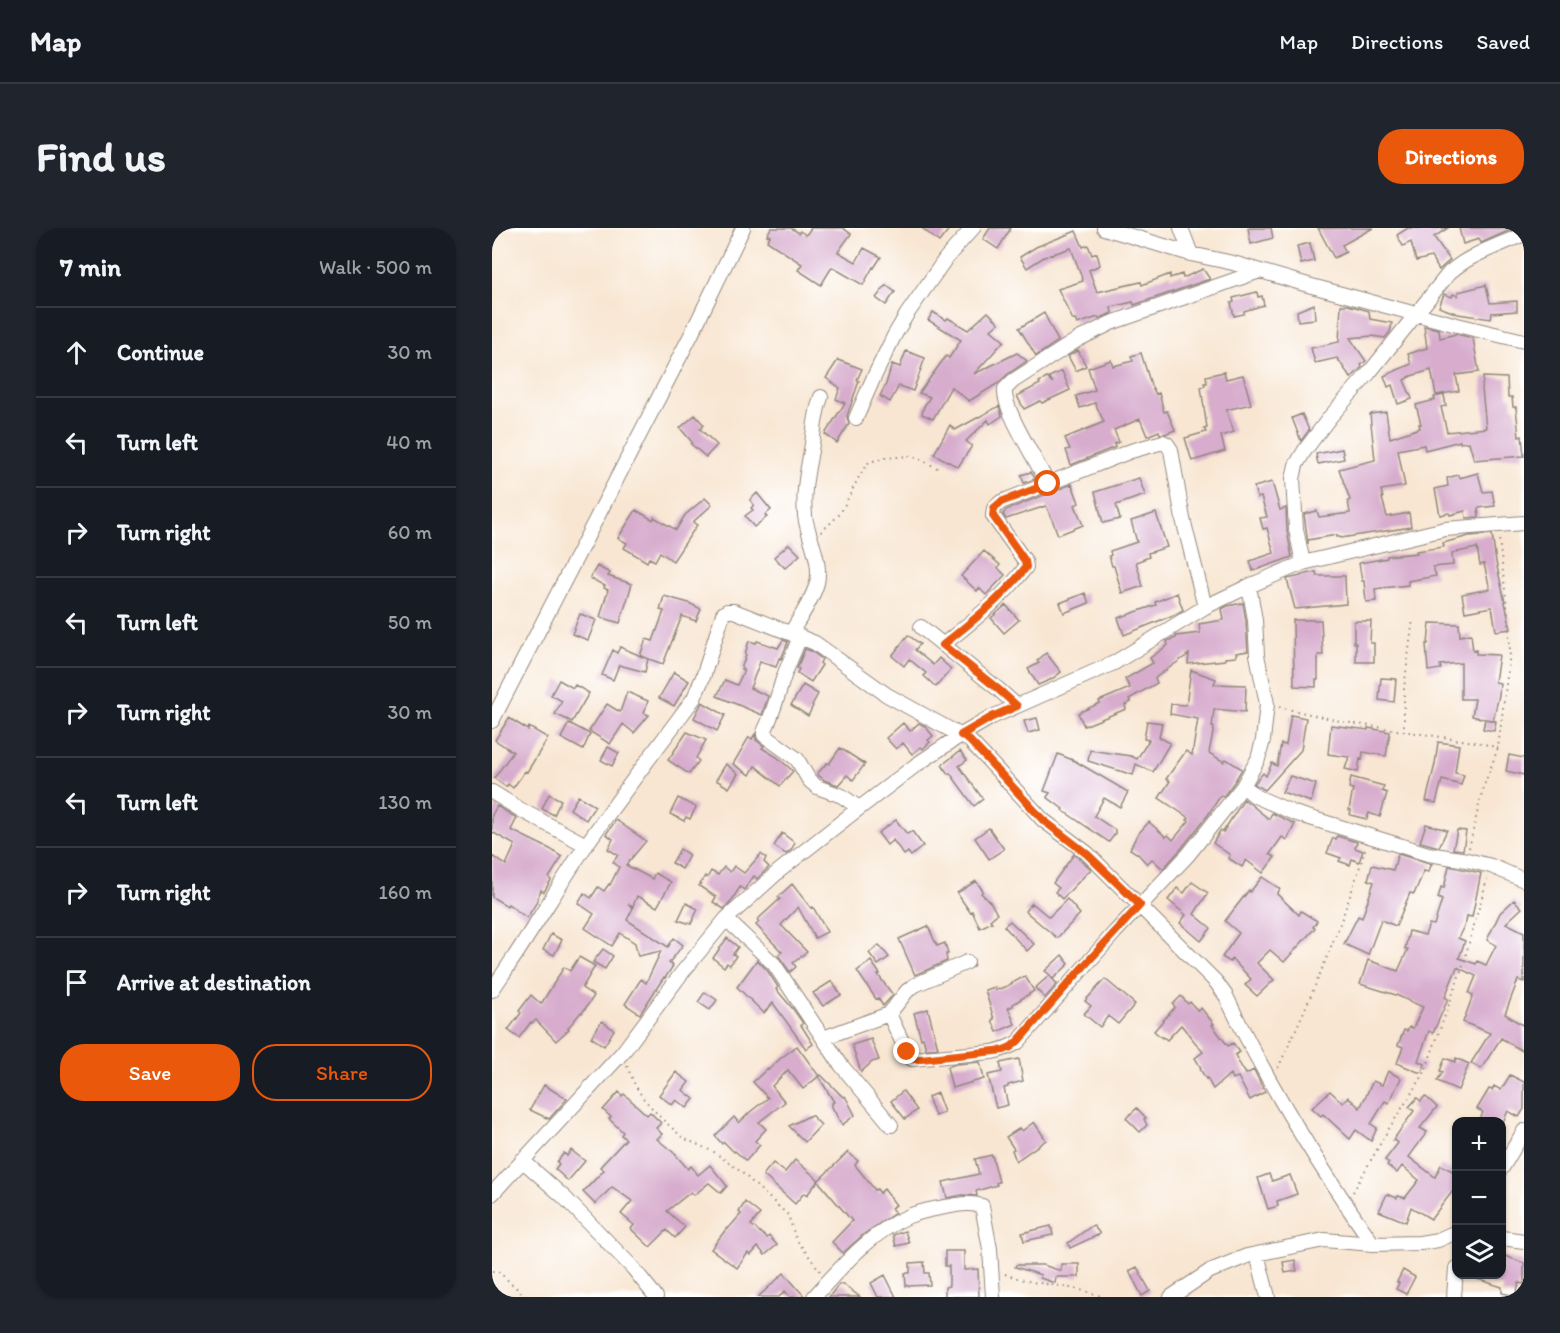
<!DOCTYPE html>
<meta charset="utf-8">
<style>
:root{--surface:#171b24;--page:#20242c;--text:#f1f3f6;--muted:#9ea1a6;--line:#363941;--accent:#ea580c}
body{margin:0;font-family:Itim,sans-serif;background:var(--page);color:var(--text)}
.controls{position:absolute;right:18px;bottom:18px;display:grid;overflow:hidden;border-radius:12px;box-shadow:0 2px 4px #0004}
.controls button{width:54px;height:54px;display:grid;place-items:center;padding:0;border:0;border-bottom:2px solid var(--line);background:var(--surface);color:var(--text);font:30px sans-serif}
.stop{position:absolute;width:18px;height:18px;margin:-14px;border:4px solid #ea580c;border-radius:50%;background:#fff}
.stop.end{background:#ea580c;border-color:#fff;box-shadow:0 2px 6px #0008}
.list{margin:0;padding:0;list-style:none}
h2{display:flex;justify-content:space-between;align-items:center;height:78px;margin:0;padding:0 24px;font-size:26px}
h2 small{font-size:20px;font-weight:400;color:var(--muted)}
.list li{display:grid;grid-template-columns:39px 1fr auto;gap:18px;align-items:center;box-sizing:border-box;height:90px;padding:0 24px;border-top:2px solid var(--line)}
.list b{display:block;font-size:22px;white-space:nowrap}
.list em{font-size:20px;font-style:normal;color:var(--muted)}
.actions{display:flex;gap:12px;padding:18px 24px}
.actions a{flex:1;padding:14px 0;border:2px solid var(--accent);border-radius:24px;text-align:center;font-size:21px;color:var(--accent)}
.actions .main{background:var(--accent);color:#fff}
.icon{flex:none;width:33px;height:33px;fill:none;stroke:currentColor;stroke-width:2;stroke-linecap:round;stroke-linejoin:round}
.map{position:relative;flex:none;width:1032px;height:1069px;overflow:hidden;border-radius:24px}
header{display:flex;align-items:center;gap:36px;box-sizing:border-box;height:84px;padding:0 30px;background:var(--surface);border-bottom:2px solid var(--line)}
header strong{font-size:28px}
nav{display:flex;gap:33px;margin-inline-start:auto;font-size:21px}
.intro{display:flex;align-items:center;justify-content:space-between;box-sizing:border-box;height:144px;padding:0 36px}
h1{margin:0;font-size:42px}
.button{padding:15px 27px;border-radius:24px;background:var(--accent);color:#fff;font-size:21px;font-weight:700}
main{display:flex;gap:36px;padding:0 36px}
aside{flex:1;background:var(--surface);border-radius:24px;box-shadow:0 2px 4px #0004}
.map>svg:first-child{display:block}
</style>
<header>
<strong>Map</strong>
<nav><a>Map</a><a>Directions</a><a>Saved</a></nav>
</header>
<div class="intro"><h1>Find us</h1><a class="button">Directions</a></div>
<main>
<aside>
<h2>7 min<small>Walk · 500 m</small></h2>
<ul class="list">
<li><svg class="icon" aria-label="ahead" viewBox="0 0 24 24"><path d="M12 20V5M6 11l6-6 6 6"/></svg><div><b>Continue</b></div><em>30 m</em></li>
<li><svg class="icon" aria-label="left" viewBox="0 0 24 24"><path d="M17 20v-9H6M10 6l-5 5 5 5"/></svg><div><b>Turn left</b></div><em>40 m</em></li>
<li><svg class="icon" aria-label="right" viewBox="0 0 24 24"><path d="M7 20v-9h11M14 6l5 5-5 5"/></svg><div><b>Turn right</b></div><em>60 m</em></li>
<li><svg class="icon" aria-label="left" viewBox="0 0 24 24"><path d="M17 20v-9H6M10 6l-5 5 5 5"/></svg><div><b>Turn left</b></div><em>50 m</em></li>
<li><svg class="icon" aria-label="right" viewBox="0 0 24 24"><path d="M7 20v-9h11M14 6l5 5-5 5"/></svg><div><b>Turn right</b></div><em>30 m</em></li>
<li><svg class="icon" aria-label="left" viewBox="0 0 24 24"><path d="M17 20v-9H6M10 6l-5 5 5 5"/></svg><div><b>Turn left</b></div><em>130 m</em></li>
<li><svg class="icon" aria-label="right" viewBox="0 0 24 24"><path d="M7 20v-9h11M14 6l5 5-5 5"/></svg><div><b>Turn right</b></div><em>160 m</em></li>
<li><svg class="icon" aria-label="arrive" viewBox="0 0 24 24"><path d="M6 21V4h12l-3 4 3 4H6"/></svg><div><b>Arrive at destination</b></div></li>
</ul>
<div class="actions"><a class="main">Save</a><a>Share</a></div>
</aside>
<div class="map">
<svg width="1032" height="1069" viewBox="0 0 1032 1069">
<rect width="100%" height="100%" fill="#fff"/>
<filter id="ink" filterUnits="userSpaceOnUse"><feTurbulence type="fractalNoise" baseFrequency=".0167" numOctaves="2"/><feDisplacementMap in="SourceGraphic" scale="12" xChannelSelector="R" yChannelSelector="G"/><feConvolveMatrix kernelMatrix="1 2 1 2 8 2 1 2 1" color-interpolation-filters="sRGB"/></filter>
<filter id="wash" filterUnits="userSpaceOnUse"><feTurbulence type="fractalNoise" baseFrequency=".008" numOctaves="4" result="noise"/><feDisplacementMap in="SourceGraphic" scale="24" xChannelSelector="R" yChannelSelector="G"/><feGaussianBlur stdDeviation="1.35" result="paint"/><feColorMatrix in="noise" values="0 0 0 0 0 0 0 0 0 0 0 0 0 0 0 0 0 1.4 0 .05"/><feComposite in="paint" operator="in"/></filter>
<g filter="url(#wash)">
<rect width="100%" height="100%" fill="#f8e6d2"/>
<g id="blocks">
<path fill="#d7accd" d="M279 0H299L307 5 308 3 314 7 319 0H351L359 6 346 24 364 34 372 20 389 29 382 40 381 39 371 57 340 39 329 57 306 42 310 36 275 13 278 8 275 7Z
M430 0H458L447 14Z
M498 0H519L506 21 491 11Z
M756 0H779L781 10 759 16Z
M826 0H881L850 17 854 24 842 30Z
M916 0H956L942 9 958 32 947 42 939 29 924 33 919 14 911 18 905 7Z
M967 0H1023L989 15 987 11 971 16Z
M584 3 591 19 596 17 600 27 605 25 608 37 597 42 605 64 649 54 650 57 678 46V50L690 46 691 50 711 41 718 51 648 75 642 77 641 74 619 79 620 85 609 90H606V89L585 96 583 91 581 92 566 61 591 53 579 20 552 29 535 40 528 29 544 19Z
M818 15 822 33 809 36 805 18Z
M394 57 403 64 394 77 384 70Z
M994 57 998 75 1025 73V83L1000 85 999 91 966 86 947 79 952 66 960 69 961 66 966 68V64Z
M765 64 766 69 770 68 772 77 752 83V86L742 88 739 75 742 74 741 70Z
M822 76 823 91 806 93 805 83Z
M849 77H856L877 83 878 91 900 95 898 104 893 110 880 108 858 110 874 133 869 137 870 139 859 150 845 130 823 135 819 120 847 114Z
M441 84 454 92 456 90 476 102 496 84 507 95 499 102 512 113 482 146 525 125 535 133 516 146 505 156 477 173 459 159 441 191 430 186 432 178 438 169 427 165 454 128 457 130 469 112 436 92Z
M552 85 566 113 544 128 527 100Z
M932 98 947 101 948 110 964 106 981 110 987 144 964 147 967 163 944 167 939 142 919 148 912 152 920 171 906 176 900 157 896 159 892 148 919 136 916 126 935 120Z
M586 122 594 138 584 143 576 128Z
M414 123 433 130 421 163 407 158 398 174 388 168 394 156 400 136 408 139Z
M649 125 659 157 664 166 667 165 672 184 675 183 683 202 673 206H668L667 203 655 208 648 191 622 202 627 214 622 216 623 219 579 237 574 222 578 221 573 210 612 194 603 175 588 180 584 168 603 162 596 140 619 132 621 138 641 133 639 128Z
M346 132 370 141 365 152 367 153 355 188 357 196 345 215 333 206 353 175 344 171 348 160 334 150Z
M570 143 578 162 550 175 548 173 532 181 525 168 548 156 547 154 555 150 561 155 557 149Z
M732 144 734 151 751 147 759 176 734 182 742 204 729 208 733 223 700 233 693 210 714 204 712 201 715 200 709 159 713 158 712 155H715L714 148Z
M991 149 1015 150 1016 169H1020L1021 179H1024L1027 209 1030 208 1032 228 982 232 977 214 968 215V213L933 222 932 217 906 222 913 258 889 262 891 270H890L895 289 917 285 919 299 849 310 848 309H845V307L816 312V316L812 286 825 283 827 289 858 285 856 273 858 272 847 241 883 232 878 186 894 184 898 210 928 200 927 196H929L924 177 943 172 942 169 952 167 954 178 949 179 955 204 994 200 990 161Z
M507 178 510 188 498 196 496 192 474 213 480 218 466 239 442 226 458 197 463 202Z
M810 186 817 202 809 213 800 190Z
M203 187 212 197 208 201 225 217 214 229 199 216 200 214 188 200Z
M850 221 852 231 826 236 824 226Z
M539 244 543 251 532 255 529 247Z
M986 245 991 264 1000 263 1003 278 986 280 987 289 974 290 973 283 958 287 957 285 948 287 943 261 956 258 955 250 966 247 967 250Z
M647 250 653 267 624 277 628 291 611 295 603 264Z
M780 254 788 282 794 280 795 303 800 329 761 343 758 333 782 325 775 300 771 301 768 290 775 289 769 269 765 270 762 259Z
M580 256 587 275 583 277 591 297 566 307 558 286 554 278 514 291 511 286 514 282Z
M265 265 279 282 273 287 275 289 262 299 253 288 261 282 259 280 262 277 258 272Z
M213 270 220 277 201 294 205 297 181 333 168 324 163 333 157 330 155 334 132 320 135 315 126 310 144 282 161 292 162 289 184 302 193 287Z
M664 285 675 319 656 325 657 329 644 334 651 358 630 365 622 338H620L617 328 619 327 618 323 645 314 639 293Z
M1000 306 1004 334 1019 401 1004 403 1000 379 973 384 970 366 998 361 992 336 988 337 985 320 960 325 961 337 941 339 944 348 916 353V357L883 361 884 373 874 374 872 353H870L867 335 895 330V328L925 325 924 323 952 319 951 315 977 308Z
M297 316 308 327 293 340 282 329Z
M492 323 508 337 506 340 513 347 494 367 487 360 485 363 469 348Z
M105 338 118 345 116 348 140 356 128 395 108 389 116 362 112 360 113 358 98 350Z
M824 344 825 348H853L854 376 803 381 795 351 809 348V347Z
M593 365 597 375 572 385 568 375Z
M685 365 691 382 684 386 632 407 626 390 664 377 663 374Z
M172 368 197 375 209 381 204 393 190 388 171 436 148 428 154 411 161 413 172 383 168 382Z
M751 375 754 393 756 423 744 425V429L733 430V432L696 436 697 426 663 450 665 455 637 471 639 474 633 477 634 481 592 498 586 485 608 475 607 473 638 460 633 451 661 435 658 430 676 417 675 413 684 410V408L708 405 707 396 732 392 730 381 735 378Z
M514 377 527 392 512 405 499 390Z
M88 386 104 392 96 412 80 406Z
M801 392H829L831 427H826V452H824V459L802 458Z
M862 393H879L878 415H882V434H864V415H862Z
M938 395 967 396 968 408 979 406 981 423 984 422V426L1007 427 1003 454 1008 455 1007 467 1001 493 994 491 1004 493 1002 503 991 501 993 491 980 488 983 471H969V435L948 437 949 441 936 443 934 416H936Z
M416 407 428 416 423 422 441 437 447 430 459 441 444 459 432 448 434 445 417 431 412 438 400 428Z
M291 412 296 414 289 431 287 430 284 439 268 434 258 460 276 468 270 487 225 468 233 452 245 457 252 442 249 441 254 427 253 426 257 413 264 415 265 413 286 420Z
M128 419 156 431 153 444 127 437 121 452 110 447 121 422 125 425Z
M313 421 319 423 330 431 328 435 330 437 319 454 305 445 307 441 305 440Z
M554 425 569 444 560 451 546 457 536 441 547 435 545 433Z
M699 442 724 451 722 456 754 457 753 484 722 481 720 499H722L717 525 732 534 734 531 750 541 743 553 731 569 729 567 716 587 689 621 671 641 660 631 655 636 646 626 638 621 645 607 657 594 674 609 676 607 681 612 697 593 695 592 697 590 667 570 678 553 674 551 694 523 700 527 706 491 678 486 679 476 694 477Z
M182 444 197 453 182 478 167 470Z
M889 450 904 451 902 474 887 472Z
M67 452 81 460 83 457 97 465 80 494 63 486 70 473 59 467Z
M311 457 326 466 320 477 321 478 316 488 299 477Z
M135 464 156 473 152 485 157 487 142 505 131 496 118 516 97 503 115 476 128 484Z
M210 474 233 487 225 503 202 490Z
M799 487 814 490 809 522 773 562 762 556 771 545 774 548 780 535 785 538 789 516 794 517Z
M17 490 36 502 37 499 56 510 35 544 33 543 21 560 16 556 14 559 2 550 21 524 3 512Z
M545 490 548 502 536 505 532 493Z
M655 493 670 495 667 509 678 515 661 544 644 536 641 547 596 533 598 522 639 528 645 531 657 512 652 511Z
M77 495 98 506 91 522 69 510Z
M411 495 418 503 427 495 433 498 441 508 436 512 438 514 431 521 429 519 420 526 411 515 404 521 394 510Z
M839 497 876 502V500L898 504 894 528 871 524 870 532 868 531 866 544 853 541 857 529 836 526Z
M195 504 214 512 204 530 207 533 197 546 176 532Z
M263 506 264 512 272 518 270 520 285 529 301 543 288 558 263 538 258 547 241 536 257 509 260 511Z
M946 514 967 517 963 545 972 547 969 557 950 552 944 575 934 573 943 536Z
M116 519 127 525 120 538 109 532Z
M348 520 373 536 361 552 355 547 346 557 332 552 325 546 335 535 337 536Z
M468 523 475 532 467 538 491 571 482 578 458 545 456 546 450 537Z
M566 526 583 533 636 564 628 579 612 570 602 588 623 602V606L617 614 570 582 571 581 555 569 558 565 552 563Z
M1017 527 1032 530V547L1014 543Z
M234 536 246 546 237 560 224 552Z
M798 548 824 556 819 574 790 564Z
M859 549 892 558 890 563 895 565 888 589 877 585 875 591 858 587 859 582H857L861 561 857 560Z
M57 566 69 572 62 587 50 581Z
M86 568 103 578 94 592 78 581Z
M186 570 204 579 198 591 194 589 192 593 178 586Z
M752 571 777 591 780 585 803 596 795 612 790 609 778 626 783 629 771 645 754 632 750 639 736 630 738 627 721 615 728 603 731 604Z
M5 578 25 590 19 602 58 621 70 629 57 650 59 652 52 664 49 662 43 677 35 690 16 676 15 678 0 669V628L14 637 23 617 0 604V587Z
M124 592 154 613 134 637 160 651 163 645 179 654 165 679 145 668 141 678 136 676 141 680 135 692 176 719 182 710 191 717 177 735 181 738 173 750 172 749 148 786 133 776 149 751 154 755 169 723 146 728 143 715 128 705 120 718 93 700 102 686 86 675 92 665 99 670 106 659 112 663 117 656 118 657 127 639 121 634 126 627 116 621 121 611 114 606Z
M404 592 415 606 420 603 431 618 419 628 416 624 412 627 401 612 395 617 386 605Z
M934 596 955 602 947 619 928 614Z
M497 600 512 621 497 631 483 610Z
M965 602 974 603 971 622 961 621Z
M290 605 303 615 299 622 294 626 282 618Z
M845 608 865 614 863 620 871 623 867 634 860 631 858 637 847 633 849 630 835 625 841 610 844 611Z
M188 621 197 627 190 641 180 635Z
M269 626 274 630 272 634 277 639 265 651 262 648 252 662 248 659 238 675 232 681 221 674 224 669 207 658 213 648 215 650 219 643 226 647 232 639 238 644 242 638 252 645Z
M582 626 599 641 570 671 563 664 567 660 561 655Z
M906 626 940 636 936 644 932 643 922 666 918 665 904 698 889 692 876 727 852 716 866 688 870 690 882 654 876 652 880 637 901 642Z
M957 638 989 645 980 689 975 688 974 694 966 710 973 713 967 730 984 736 985 733 994 737 1004 717 995 712 1008 685 1022 672 1030 680 1014 695 1032 704V754L1026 752 1013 786 1032 798V824L1009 810 989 841 979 835 998 805 971 794 981 767 977 765 984 748 965 739 953 769 956 771 941 805 937 803 926 833 933 836 930 844H926L905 835 911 819 906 817 912 802 915 803 917 799 921 800 931 779 904 767 868 756 876 732 906 743 916 721H913L917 703 933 707 937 696 942 697 950 672 946 670 949 659 952 660Z
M770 649 788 661 785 666 807 687 809 683 825 693 821 699 823 700 792 734 778 722 765 735 782 752 765 768 753 757 759 751 740 731 738 734 730 729 747 705 733 693 757 662 758 664Z
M484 653 491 663 489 665 499 675 505 686 498 692 500 694 488 700 480 683 478 684 465 665Z
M700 654 716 665 702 686 719 700 709 713 688 695 694 687 676 672 685 660 692 665Z
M300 656 319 680 321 679 335 704 323 710 306 679 289 697 315 724 301 735 304 739 298 744 286 727 290 724 264 697 267 694 265 692 288 671 286 669Z
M575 671 588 686 565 710 533 683 540 675 557 689Z
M194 675 206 681 199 696 186 692Z
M518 693 542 716 535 723 512 698Z
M436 698 445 718 453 715 456 726H454L455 733 423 747 407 711Z
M59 706 70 712 62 727 51 722Z
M235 710 246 719 241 726 244 728 238 737 235 735 232 739 221 730Z
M387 717 397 729 386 737 377 725Z
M111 721 121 728 113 741 101 734Z
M570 727 577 736 561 751 558 748 565 756 553 770 543 760 558 747 553 743Z
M87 729 103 738 90 760 102 768 90 785 89 784 76 800 77 801 64 813 44 792 40 795 39 794 27 810 16 802 29 785 27 783 39 767 49 776 72 739 78 743Z
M265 732 275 742 286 759 284 761 301 781 311 795 309 797 321 816 314 821 281 775 272 785 245 759Z
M379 733 388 746 386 747 401 767 391 778 386 770 384 771 365 743Z
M533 748 542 763 521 776V778L516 780 523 796 505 804 500 792 502 791 493 762 503 759 504 762 515 758Z
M613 751 643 776 626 796 616 788 608 799 592 786 599 778 593 773Z
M340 753 349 767 331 778 321 765Z
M213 764 225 772 218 782 206 774Z
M689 768 696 776 698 774 706 783 709 780 722 796 720 797 736 818 741 815 748 824 743 827 747 835 754 846 762 842 773 864 758 872 746 849 740 851 738 846 721 861 715 850 714 851 708 841 709 840 703 830 711 824 689 797 675 812 671 809 670 810 662 803 683 779 681 776Z
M436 781 444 812 446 820 434 821 431 810 429 811 422 785Z
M110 793 122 802 112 818 99 809Z
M379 811 387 832 380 834 369 844 360 817Z
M305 818 327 848 311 861 296 842 280 858 293 874 267 894 274 901 263 913 268 917 254 933 243 923 242 924 232 914 230 916 223 908 242 889 247 895 258 884 276 870 261 854 276 840 277 841 289 830Z
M953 830 963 834 964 830 977 836 966 862 945 853 951 844 948 843Z
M527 831 531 853 516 857V859L512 860 516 877 504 880 496 847 510 844 508 835Z
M488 834 492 851 460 860 455 839 464 836Z
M896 843 909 850 897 875 893 873 879 896 885 900 879 913 864 902 858 911 831 886 829 888 820 880 838 863 851 875 856 869 868 880 881 853 890 857Z
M184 844 197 854 191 862 202 871 195 880 184 872 180 877 167 867Z
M329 847 351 869 353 868 363 887 350 897 340 879V875L342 874 327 849Z
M1018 847 1032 854V881L1027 889 1016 883 1011 894H987L991 884 985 881 997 861 1000 862 1002 858 1009 862Z
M52 857 75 871 57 891 38 882Z
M411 863 425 882 413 891 399 873Z
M127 864 130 868 132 866 155 887 158 884 169 895 164 900 170 906 165 911 182 925 196 941 199 938 206 947 218 937 235 958 229 965 217 955 202 967 199 964 175 983 193 999 183 1010 175 1002 158 1019 139 1001 142 997 129 986 140 973 120 959 103 976 91 964 112 942 108 939 134 911 129 907 131 904 117 891 119 889 111 882Z
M445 865 452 884 443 888 436 869Z
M933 868 945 879 928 900 935 904 917 929 943 949 949 937 964 945V959L939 991 919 979 914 994 887 983 895 966 905 970 906 968 913 970 927 952 910 938 905 945 895 937 897 935 893 932 906 915 901 912 922 883 917 879 925 870 929 873Z
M645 880 654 890 652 891 655 897 648 904 634 890Z
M319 887 329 897 313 914 297 898Z
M542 894 554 912 524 933 520 922 522 921 514 909 528 900 530 903Z
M79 922 93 933 76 953 63 941 67 936 65 934 72 925 75 928Z
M356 924 366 933 363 937 383 962 385 961 388 965 392 961 404 977 399 980 403 985 372 1006 351 1025 340 1014 360 993 326 953 315 967 312 965 303 976 271 947 281 935 293 944 303 932 327 952Z
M500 927 507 954 504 955 505 957 484 963 485 968 471 967 455 970 451 954 487 946 483 931Z
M777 946 780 953 798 947 805 966 785 973 786 978 776 981 766 950Z
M253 974 268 986 259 997 275 1010 277 1008 285 1017 273 1027 266 1019 259 1027 256 1025 245 1040 219 1021 235 1000 236 1001 249 986 247 984Z
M601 997 608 1006 578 1020 576 1015Z
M559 998 561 1007 532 1013 530 1005Z
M413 1003 417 1015 404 1018 401 1007Z
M453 1023H472V1042L486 1041 487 1069H453V1059L457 1058V1038H453Z
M1010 1027 1032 1035V1056L1027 1055 1024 1068 1010 1065V1059L979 1049V1047H1010Z
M803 1032 805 1043 793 1045 791 1034Z
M432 1034 433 1045H437L438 1057 414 1058 413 1045H418V1035Z
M569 1036H587V1049H564L563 1055 548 1050 549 1047 523 1039 524 1037H551L569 1043Z
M645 1039 658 1063 650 1068 637 1043Z
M911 1042 923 1049 914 1066 904 1061 907 1055 905 1054Z
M292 1045 313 1069H298L293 1063 287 1069H266Z
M393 1047 404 1069H386L379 1055Z
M347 1056H351L368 1069H337Z"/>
</g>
</g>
<g filter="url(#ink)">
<use href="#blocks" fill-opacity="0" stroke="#92887e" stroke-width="1.5"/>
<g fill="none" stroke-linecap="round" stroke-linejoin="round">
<defs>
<path id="minor" d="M612 0 699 26 741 35 816 57 965 97 1032 113
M689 0 699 26
M364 190 381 151 402 108 415 86 454 30 481 0
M556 256C546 235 510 180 513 161L521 153 585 112 619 95 768 43
M811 335 804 301 801 251 804 237 813 222 838 189 877 145 957 45C978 26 1006 18 1032 6
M429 399 506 461 525 478
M299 405C308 389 320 373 325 355 330 332 316 310 313 288 311 265 314 250 318 228 322 208 322 188 329 169
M308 408C303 423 295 438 290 454 285 471 280 488 272 504V507L305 531 317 552 325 559 350 568 367 580
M451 417C480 393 511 370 534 339L533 333 501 288 502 280 509 274 639 223 671 214 675 216 679 222 691 291 713 379
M0 493 199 107 251 0
M751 558 763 568 802 585 936 626 975 632 999 638 1032 652
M0 564 29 582 94 617
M234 691 282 736 349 837 399 897
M0 762C33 715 62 665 94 617 129 567 166 519 202 470L211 449 231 386 235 383H242L323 415 395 467 477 512 496 532 551 592 595 625 724 754 734 768C775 855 826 937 881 1016
M397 786 415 824 420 831 500 824C510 822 517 820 526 814L623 704 696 627 751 558 766 531 771 512 775 476 765 427 763 392 757 358
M331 810 397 786 415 763 423 757 475 734
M30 932 73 970 141 1040 164 1069
M1010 940 1032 903
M0 966 131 824 189 746 234 691 287 643 357 588 424 537 469 507 500 489 622 435 713 379 757 358 811 335 953 301 1032 295
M1010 1010 1032 1013
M765 1026 776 1069
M322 1069C349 1039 379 1004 417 988 429 983 441 981 453 979 466 977 477 974 490 978L498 1021 501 1069
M679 1069 718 1043 755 1028 832 1012 881 1016 928 1015 946 1012 964 1004
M962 1069 964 1040"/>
</defs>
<use href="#minor" stroke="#92887e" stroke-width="16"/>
<path stroke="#92887e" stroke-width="2" stroke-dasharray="1.5 4.5" stroke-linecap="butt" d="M329 304 348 286 368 247 377 234 392 230 418 228 428 231 449 242
M787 479 852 494 989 515 1006 520
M912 504V460L921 391
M977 620 991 560 1006 520 1018 425 1017 395 1007 311
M135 838 143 857 151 870 168 889 191 910 222 924 248 943 296 987 304 1011 328 1043
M786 840C820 768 851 695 874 619
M861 964 896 902 932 846 970 740 995 651
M0 1043 7 1044 34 1069
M513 1046C522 1049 531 1052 541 1054 565 1058 588 1060 611 1069"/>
<use href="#minor" stroke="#fff" stroke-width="14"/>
</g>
</g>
<g fill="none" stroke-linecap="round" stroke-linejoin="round" filter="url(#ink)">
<path stroke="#ea580c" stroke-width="8" d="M415 824 420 831H429L512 822 519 819 526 813 591 739 648 677 595 626 551 592 496 532 477 512 469 507 500 489 525 478 506 461 451 417C480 393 511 370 534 339L533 333 501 288 502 280 509 274 556 256"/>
</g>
</svg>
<div class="controls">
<button>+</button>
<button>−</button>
<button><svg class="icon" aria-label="layers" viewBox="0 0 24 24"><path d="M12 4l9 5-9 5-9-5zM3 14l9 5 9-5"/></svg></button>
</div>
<div class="stop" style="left:556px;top:256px"></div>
<div class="stop end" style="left:415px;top:824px"></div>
</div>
</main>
